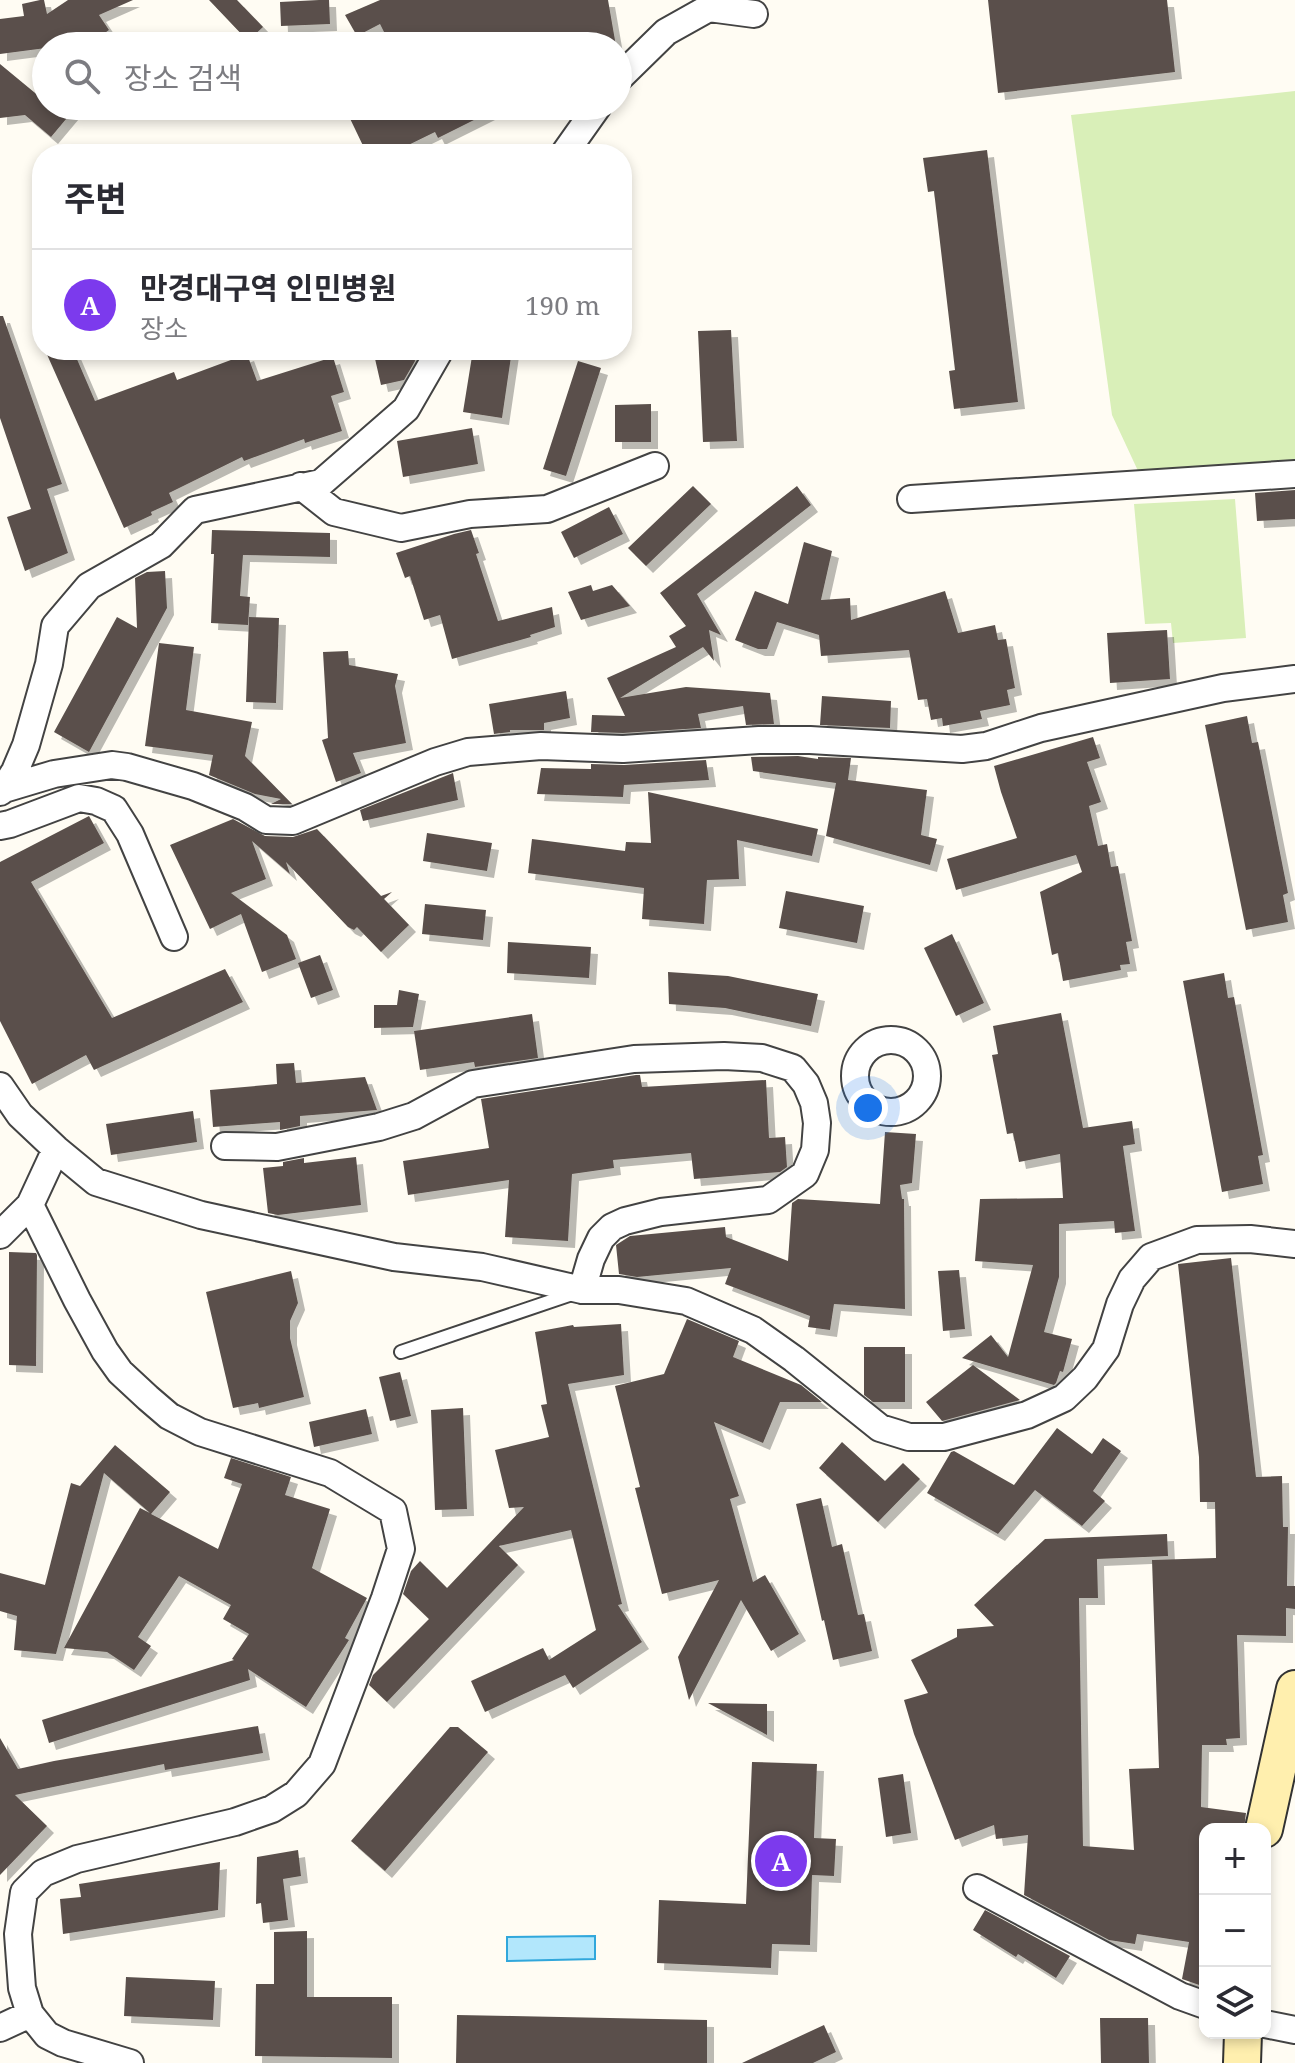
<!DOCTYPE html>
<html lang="ko">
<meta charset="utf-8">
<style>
:root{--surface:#fff;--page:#f7f7f7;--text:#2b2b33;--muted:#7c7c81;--line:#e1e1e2;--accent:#7c3aed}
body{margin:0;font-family:"Noto Serif","Noto Sans KR",serif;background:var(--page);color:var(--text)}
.controls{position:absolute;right:24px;bottom:24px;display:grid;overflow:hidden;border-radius:16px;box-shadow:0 4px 12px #0003}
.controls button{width:72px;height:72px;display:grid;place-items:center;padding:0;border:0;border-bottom:2px solid var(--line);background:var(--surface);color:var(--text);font:40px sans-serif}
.you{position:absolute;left:868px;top:1108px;width:28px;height:28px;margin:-20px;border:6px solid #fff;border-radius:50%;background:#1a73e8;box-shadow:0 0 0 12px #1a73e833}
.badge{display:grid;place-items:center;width:52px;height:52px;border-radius:50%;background:var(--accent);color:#fff;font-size:26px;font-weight:700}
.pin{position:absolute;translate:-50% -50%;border:4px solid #fff;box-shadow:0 2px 8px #0006}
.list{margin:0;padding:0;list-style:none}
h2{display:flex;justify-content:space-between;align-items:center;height:104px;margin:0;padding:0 32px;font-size:34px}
h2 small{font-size:26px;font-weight:400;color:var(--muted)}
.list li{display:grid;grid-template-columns:52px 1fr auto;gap:24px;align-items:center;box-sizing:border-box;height:112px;padding:0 32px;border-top:2px solid var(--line)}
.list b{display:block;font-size:30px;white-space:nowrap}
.list p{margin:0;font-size:26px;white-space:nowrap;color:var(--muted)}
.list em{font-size:26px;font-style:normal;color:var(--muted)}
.icon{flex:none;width:44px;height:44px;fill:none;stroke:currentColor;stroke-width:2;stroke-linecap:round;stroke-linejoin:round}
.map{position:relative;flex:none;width:1295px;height:2063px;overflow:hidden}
.search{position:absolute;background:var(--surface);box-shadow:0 4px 12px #0003;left:32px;top:32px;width:600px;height:88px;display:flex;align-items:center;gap:20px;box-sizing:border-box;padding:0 28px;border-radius:44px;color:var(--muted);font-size:30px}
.panel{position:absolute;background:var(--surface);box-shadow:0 4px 12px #0003;left:32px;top:144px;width:600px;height:216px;border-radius:32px}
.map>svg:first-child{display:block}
</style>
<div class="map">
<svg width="1295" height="2063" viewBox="0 0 1295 2063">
<defs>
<filter id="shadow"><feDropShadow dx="7" dy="7" stdDeviation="0" flood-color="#0004"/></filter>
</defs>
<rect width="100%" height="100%" fill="#fffcf3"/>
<path fill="#d9efb8" d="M1295 91V463L1139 473 1112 415 1071 115Z
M1235 499 1246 638 1173 643 1171 623 1145 624 1134 504Z"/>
<path fill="#b2e7fc" stroke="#31a7db" stroke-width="2" d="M595 1936V1959L507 1961V1937Z"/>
<path fill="#5a504b" filter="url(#shadow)" d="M40 0H44L47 14 68 0H133L99 15 109 30 92 42 46 46V48L0 54V19L24 16 22 4Z
M209 0H237L263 27 248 41Z
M319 0H329L330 24 281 26 280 2Z
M380 0H608L616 46H492L491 33 464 46H391L380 24 357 36 345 15Z
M988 0H1167L1175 72 998 93Z
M0 64 46 102V106H77L51 137 25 115 0 118Z
M344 106H502L438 138 435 132 390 154H367Z
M987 150 1018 402 954 409 949 371 955 370 934 191 928 192 923 158Z
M0 316H3L62 484 47 489 68 553 25 571 7 517 31 509 0 418Z
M731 330 737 441 703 442 698 331Z
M45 350H73L95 401 174 372 177 380 247 354 257 381 333 357 344 392 331 396 342 431 305 443 304 439 244 461 242 457 169 493 173 502 151 512 152 515 124 528Z
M373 350H413L415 361 404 380 381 385Z
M473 350H512L502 418 463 412Z
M578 361 601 368 566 476 543 469Z
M651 404V442H615V405Z
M472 428 478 464 403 477 397 441Z
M693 486 711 504 646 566 628 548Z
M797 486 811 505 697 594 721 635 709 630 714 661 703 647 620 698 686 687 770 693 774 724 746 725 743 706 698 714 701 728 623 733 591 732 592 715 625 716 607 678 676 647 669 636 686 626 660 593Z
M1295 490V519L1257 521 1255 493Z
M609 507 623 534 574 558 561 532Z
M212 530 330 533V557L243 555 240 596 250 597 248 625 211 623 214 554H211Z
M471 530 479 553 476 554 498 621 552 607 555 627 530 635 531 637 452 659 440 615 424 620 410 576 405 578 396 553 454 534Z
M804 542 832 551 821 600 850 598 851 620 945 591 958 633 995 625 998 640 1006 639 1015 688 1007 690 1010 705 980 711 982 719 943 726 942 718 931 720 927 699 918 700 909 650 821 656 819 635 777 622 767 649H758L735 640 755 591 788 604Z
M165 571 167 608 89 752 54 732 117 617 137 628 135 578 147 572Z
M591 585 593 591 612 585 630 606 581 620 568 592Z
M249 617 279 618 276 703 246 702Z
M1167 630 1170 679 1110 683 1107 633Z
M159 643 194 647 186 710 252 722 245 756 292 804H271L281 799 255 794 209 775 213 755 145 746Z
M348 651 349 665 398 674 395 686 406 743 353 753 361 773 336 782 322 740 328 738 323 652Z
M566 691 570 718 544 723V730H510V732L494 734 489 704Z
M822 696 891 701 890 728 820 725Z
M1247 716 1252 743 1258 742 1288 893 1283 895 1288 922 1246 930 1205 725Z
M1093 737 1100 758 1087 762 1101 802 1089 806 1098 846 1107 844 1111 867 1118 866 1132 941 1126 942 1130 964 1120 965 1121 970 1063 981 1058 953 1052 955 1040 892 1082 872 1076 855 956 890 947 859 1017 838 1001 792 994 766Z
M798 756 818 759V757L851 758 848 780 927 790 921 835 937 839 930 865 826 836 836 783 753 771 751 757Z
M706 760 709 780 624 785 623 797 537 794 541 768 591 769V764L624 765Z
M453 773 458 800 363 821 360 810Z
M648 792 818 829 812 856 737 840 739 879 707 880 704 924 642 919 644 888 528 873 532 839 625 851 626 842 651 843Z
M89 816 104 843 31 882 112 1018 225 969 243 1002 94 1070 86 1055 32 1084 0 1021V862Z
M233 819 265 836 293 837 317 829 381 896 392 892 384 899 409 925 381 952 357 927 354 930 348 927 286 862 290 874 252 841 266 879 231 893 287 935 296 959 262 972 241 914 210 929 170 845Z
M427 833 492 843 487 871 423 861Z
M786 891 864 906 857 943 779 928Z
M425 904 486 910 483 940 422 934Z
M952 934 984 1003 956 1016 924 948Z
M508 942 591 947 589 978 507 973Z
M320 955 333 990 311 998 298 963Z
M668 972 728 976 818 994 811 1026 725 1008 669 1004Z
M1224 973 1228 998 1234 997 1263 1155 1258 1156 1263 1184 1222 1192 1183 981Z
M399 990 419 994 413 1027 374 1028V1005H397Z
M1061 1013 1083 1128 1132 1121 1135 1144 1123 1146 1135 1231 1115 1233 1114 1221 1059 1224V1277L1044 1332 1072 1339 1063 1372 1060 1371 1056 1383 1054 1385 962 1358 991 1335 1008 1357 1033 1265 975 1261 980 1199 1063 1198 1060 1154 1019 1162 1013 1133 1007 1134 992 1055 998 1054 993 1026Z
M532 1014 538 1058 475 1067 474 1062 420 1070 414 1031Z
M294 1063 296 1083 365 1077 377 1110 300 1116V1126L280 1130V1122L213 1127 210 1090 277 1084 276 1064Z
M636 1075H640L642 1087 766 1080 769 1138 785 1137 787 1167 780 1172 694 1179 691 1153 613 1160 614 1168 572 1174 568 1241 505 1237 509 1180 408 1195 403 1161 489 1148 481 1099Z
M193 1111 197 1142 111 1155 106 1124Z
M885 1132 916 1134 912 1183 900 1185 902 1199H904L905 1309 834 1304 830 1330 808 1327 810 1316 725 1284 731 1268 637 1277 619 1274 616 1245 630 1236 725 1227 726 1237 788 1261 792 1203 798 1199 880 1204Z
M356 1157 361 1205 278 1215 268 1213 263 1168 283 1166V1162L304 1158V1163Z
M9 1252 36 1253 37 1255 36 1366 9 1365Z
M1231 1258 1256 1477 1282 1476 1283 1527H1288L1287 1586H1295V1609L1286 1608V1636L1237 1635 1240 1738 1226 1739 1227 1745H1202L1201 1807 1246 1813 1244 1829H1205V1987L1182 1979 1189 1942 1137 1934 1135 1944 1109 1940 1024 1895 1028 1835 996 1839 994 1825 955 1840 914 1734 904 1700 928 1693 911 1660 957 1637V1629L994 1626 974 1605 1045 1539 1167 1534 1168 1556 1097 1559 1098 1598H1079L1083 1846 1134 1850 1129 1769 1159 1768 1152 1560 1216 1558 1215 1502H1200L1199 1457 1178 1264Z
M959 1270 965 1329 943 1331 938 1271Z
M291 1271 298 1303 290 1321V1338L304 1397 259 1408 258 1403 233 1408 206 1292Z
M687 1319 739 1341 733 1357 801 1385 822 1402H780L763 1443 714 1422 739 1496 730 1499 753 1582 765 1575 799 1634 771 1651 741 1600 689 1700 678 1657 719 1580 662 1594 635 1488 640 1487 615 1386 664 1374Z
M621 1324 624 1375 568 1384 622 1604 618 1605 642 1642 573 1688 565 1675 485 1712 471 1681 543 1648 549 1660 596 1630 571 1530 499 1546 518 1565 387 1702 369 1685 373 1675 429 1619 403 1594 411 1571 420 1561 447 1588 524 1507 509 1508 495 1450 549 1437 541 1405 547 1404 535 1332 573 1325 574 1327Z
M864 1347H905V1402H873L864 1395Z
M973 1365 1020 1400 942 1421 926 1402Z
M400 1372 411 1416 390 1421 379 1377Z
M463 1408 467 1509 435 1510 431 1410Z
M366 1409 372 1434 314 1447 309 1422Z
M1057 1428 1092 1454 1103 1438 1121 1451 1093 1491 1105 1501 1082 1526 1035 1490 998 1534 927 1493 951 1452 954 1451 1014 1485Z
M842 1442 885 1481 903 1463 920 1479 878 1522 819 1468Z
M115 1445 170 1492 151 1514 218 1549 242 1484 224 1478 231 1458 291 1477 285 1495 330 1509 312 1568 367 1598 345 1638 349 1640 306 1707 248 1669 250 1680 49 1743 42 1720 234 1660 232 1659 249 1634 223 1619 231 1605 179 1576 138 1637 151 1646 134 1670 107 1652 64 1648 140 1508 150 1513 104 1473 56 1654 14 1650 17 1616 0 1611V1573L45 1585 71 1483 80 1486Z
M821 1498 832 1547 842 1544 858 1615 864 1614 872 1651 833 1660 824 1620 822 1621 796 1504Z
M708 1703 767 1704V1735Z
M258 1726 263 1753 165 1770 164 1764 15 1795 47 1826 0 1875V1738L18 1769 54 1761Z
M450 1727H458L488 1752 385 1871 351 1841Z
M752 1762 817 1764 814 1838 836 1839 834 1876 812 1875 810 1945 772 1944 771 1968 657 1963 659 1900 746 1904Z
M903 1774 911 1833 886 1837 878 1778Z
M298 1850 301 1876 283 1879 288 1920 263 1923 261 1903 256 1904 257 1857Z
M220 1862 218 1910 63 1934 60 1899 81 1897 79 1884Z
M985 1910 1070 1956 1056 1978 1018 1954 1016 1957 973 1930Z
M307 1931V1997H392V2058L255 2056 256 1984H274V1932Z
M126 1977 215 1981 213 2020 124 2016Z
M457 2015 707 2020V2063H456Z
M1100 2018H1148L1149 2063H1101Z
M824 2025 836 2052 813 2063H742Z"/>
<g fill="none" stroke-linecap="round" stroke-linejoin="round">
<defs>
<path id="lane" d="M401 1352 572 1294"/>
<path id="street" d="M618 79 666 32 709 8 754 14
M564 154 598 106
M301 486 334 512 401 528 470 514 547 509 655 466
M911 499 1295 474
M4 789 54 774 112 765 127 767 193 786 245 807 266 820 293 821 435 762 468 752 541 746 623 749 759 740H810L962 749 986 746 1041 728 1223 688 1295 679
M0 792 4 789 15 771 26 745 49 664 55 626 89 586 161 545 195 510 321 483 406 409 440 350
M0 826 10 824 79 798 96 801 114 809 130 834 174 937
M855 1076a36 36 0 1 1 72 0a36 36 0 1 1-72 0Z
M0 1086 20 1115 56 1149 96 1182 201 1215 394 1257 482 1267 582 1290H619L686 1301 753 1330 794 1359 880 1428 909 1437H944L1027 1415 1064 1398 1085 1378 1106 1349 1120 1304 1132 1279 1151 1257 1197 1240 1250 1239 1295 1244
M225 1146 277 1147 379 1127 414 1116 473 1084 634 1059 724 1056 762 1058 793 1068 806 1084 814 1103 817 1123 815 1150 805 1174 768 1200 661 1212 625 1221 612 1227 601 1238 591 1259 582 1290
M56 1149 30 1205 77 1300 105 1351 120 1372 148 1398 169 1416 200 1432 330 1473 393 1511 401 1549 385 1598 322 1764 296 1794 272 1809 235 1822 77 1859 43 1873 24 1892 18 1934 22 1988 30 2014 47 2035 63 2043 130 2063
M0 1235 30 1205
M977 1888 1180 1996 1205 2005
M1265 2024 1295 2030
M0 2028 30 2014"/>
<path id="secondary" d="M1264 1829 1295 1689
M1242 2063 1243 2033"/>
</defs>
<use href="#lane" stroke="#434343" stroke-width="16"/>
<use href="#street" stroke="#434343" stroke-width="30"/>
<use href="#secondary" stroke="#323232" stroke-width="40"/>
<use href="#lane" stroke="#fff" stroke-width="12"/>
<use href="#street" stroke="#fff" stroke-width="26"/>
<use href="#secondary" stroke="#ffefae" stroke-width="36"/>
</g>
</svg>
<div class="controls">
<button>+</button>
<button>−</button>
<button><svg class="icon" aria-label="layers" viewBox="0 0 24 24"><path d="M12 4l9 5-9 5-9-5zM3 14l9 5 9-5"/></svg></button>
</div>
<div class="you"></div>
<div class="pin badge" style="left:781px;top:1861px">A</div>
<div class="search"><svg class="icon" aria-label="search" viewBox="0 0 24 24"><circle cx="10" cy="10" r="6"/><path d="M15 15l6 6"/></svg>장소 검색</div>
<section class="panel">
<h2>주변<small></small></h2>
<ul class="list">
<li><span class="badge">A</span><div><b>만경대구역 인민병원</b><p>장소</p></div><em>190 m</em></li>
</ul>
</section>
</div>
